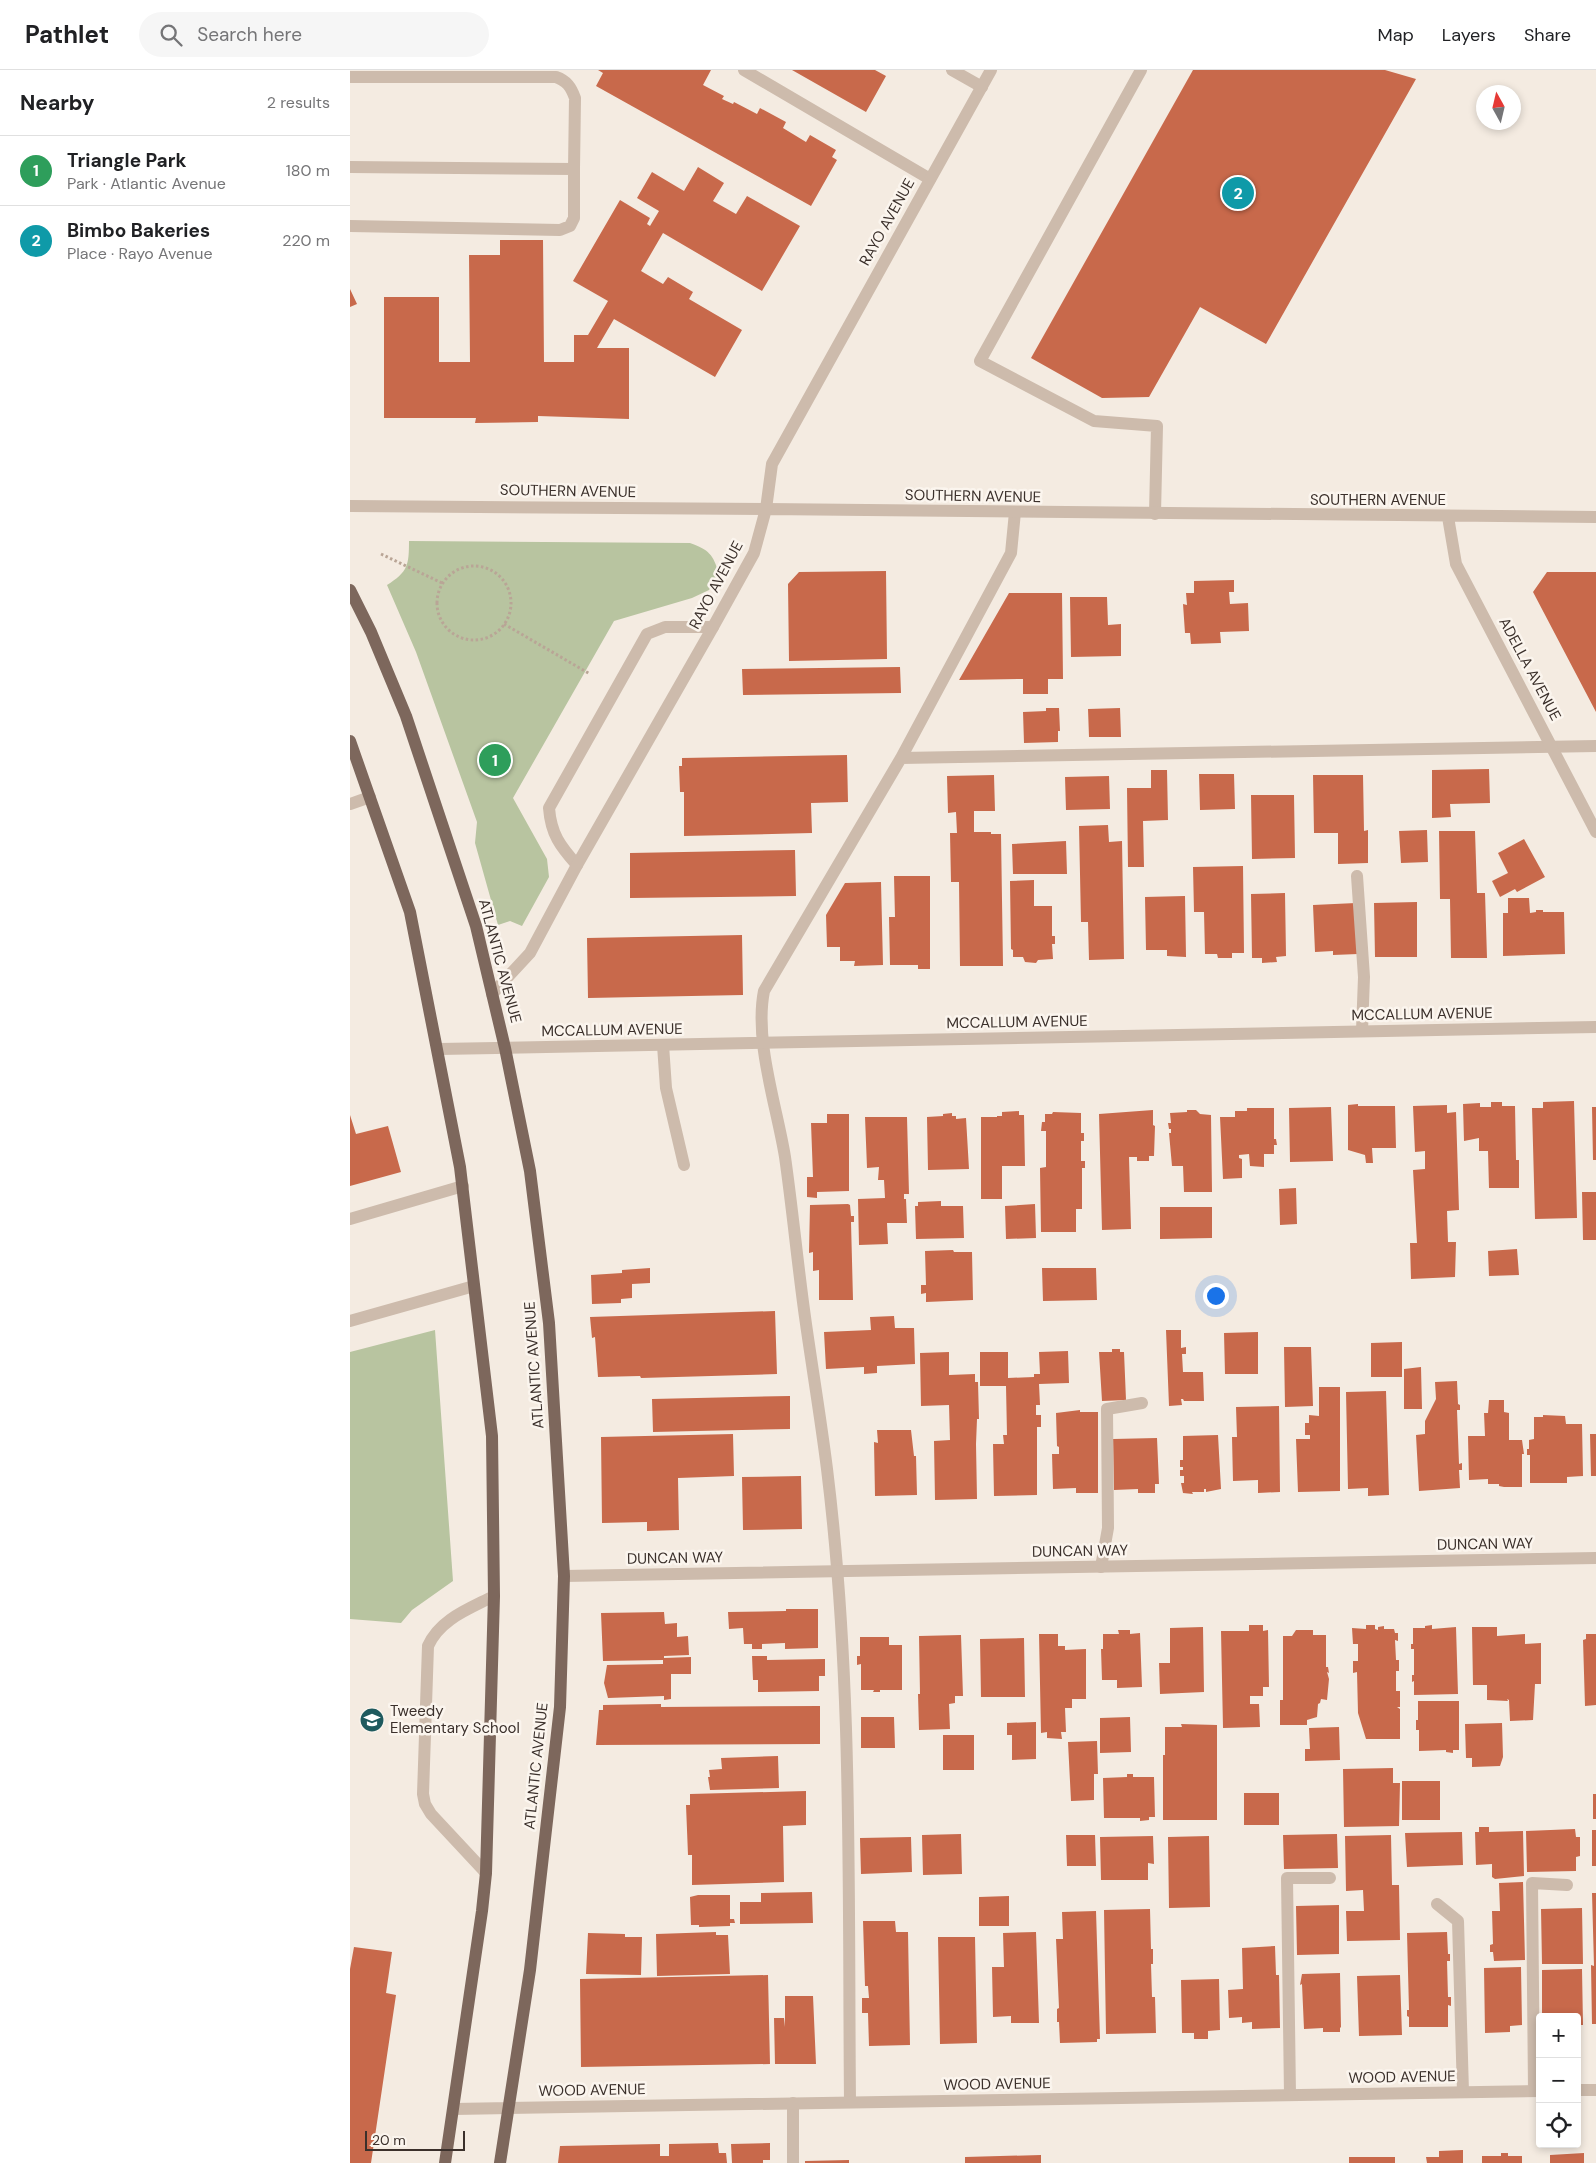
<!DOCTYPE html>
<meta charset="utf-8">
<style>
:root{--surface:#fff;--page:#f6f6f6;--text:#202124;--muted:#757577;--line:#e0e0e0;--accent:#b45309}
body{margin:0;font-family:"DM Sans",sans-serif;background:var(--page);color:var(--text)}
.controls{position:absolute;right:15px;bottom:15px;display:grid;overflow:hidden;border-radius:5px;box-shadow:0 2px 8px #0003}
.controls button{width:45px;height:45px;display:grid;place-items:center;padding:0;border:0;border-bottom:1px solid var(--line);background:var(--surface);color:var(--text);font:25px sans-serif}
.compass{position:absolute;left:1126px;top:15px;width:45px;height:45px;border-radius:50%;background:var(--surface);box-shadow:0 2px 8px #0003;rotate:352deg}
.scale{position:absolute;left:15px;bottom:12px;width:100px;box-sizing:border-box;padding-left:5px;border:2px solid #3b302b;border-top:0;font-size:14px;line-height:18px;white-space:nowrap;color:#3b302b;-webkit-text-stroke:4px #fbf5ee;paint-order:stroke}
.you{position:absolute;left:865px;top:1225px;width:18px;height:18px;margin:-12px;border:4px solid #fff;border-radius:50%;background:#1a73e8;box-shadow:0 0 0 8px #1a73e833}
.badge{display:grid;place-items:center;width:32px;height:32px;border-radius:50%;background:var(--accent);color:#fff;font-size:16px;font-weight:700}
.pin{position:absolute;translate:-50% -50%;border:2px solid #fff;box-shadow:0 1px 5px #0006}
.list{margin:0;padding:0;list-style:none}
h2{display:flex;justify-content:space-between;align-items:center;height:65px;margin:0;padding:0 20px;font-size:21px}
h2 small{font-size:16px;font-weight:400;color:var(--muted)}
.list li{display:grid;grid-template-columns:32px 1fr auto;gap:15px;align-items:center;box-sizing:border-box;height:70px;padding:0 20px;border-top:1px solid var(--line)}
.list b{display:block;font-size:19px;white-space:nowrap}
.list p{margin:0;font-size:16px;white-space:nowrap;color:var(--muted)}
.list em{font-size:16px;font-style:normal;color:var(--muted)}
.icon{flex:none;width:28px;height:28px;fill:none;stroke:currentColor;stroke-width:2;stroke-linecap:round;stroke-linejoin:round}
.map{position:relative;flex:none;width:1246px;height:2093px;overflow:hidden}
header{display:flex;align-items:center;gap:30px;box-sizing:border-box;height:70px;padding:0 25px;background:var(--surface);border-bottom:1px solid var(--line)}
header strong{font-size:24px}
nav{display:flex;gap:28px;margin-inline-start:auto;font-size:18px}
.search{width:350px;height:45px;background:var(--page);display:flex;align-items:center;gap:12px;box-sizing:border-box;padding:0 18px;border-radius:28px;color:var(--muted);font-size:19px}
main{display:flex}
aside{flex:1;background:var(--surface)}
.map>svg:first-child{display:block}
</style>
<header>
<strong>Pathlet</strong>
<div class="search"><svg class="icon" aria-label="search" viewBox="0 0 24 24"><circle cx="10" cy="10" r="6"/><path d="M15 15l6 6"/></svg>Search here</div>
<nav><a>Map</a><a>Layers</a><a>Share</a></nav>
</header>
<main>
<aside>
<h2>Nearby<small>2 results</small></h2>
<ul class="list">
<li><span class="badge" style="background:#2e9e5b">1</span><div><b>Triangle Park</b><p>Park · Atlantic Avenue</p></div><em>180 m</em></li>
<li><span class="badge" style="background:#0f9aa8">2</span><div><b>Bimbo Bakeries</b><p>Place · Rayo Avenue</p></div><em>220 m</em></li>
</ul>
</aside>
<div class="map">
<svg width="1246" height="2093" viewBox="0 0 1246 2093">
<rect width="100%" height="100%" fill="#f4ebe1"/>
<path fill="#b8c4a0" d="M59 471 340 473C359 480 363 484 369 504L359 520 342 528 264 551 163 728 197 789 199 807 172 856 160 851 148 855 125 773 127 752 66 582 37 515C58 502 59 495 59 471Z
M85 1260 103 1511 62 1540 51 1553 0 1549V1282Z"/>
<path fill="#c8694b" d="M248 0H361L353 15 374 26 372 29 383 34 384 32 407 44 410 38 436 52 433 58 456 72 460 65 486 80 482 87 487 90 461 136 246 16 253 3Z
M442 0H525L536 6 516 42Z
M843 0H1035L1066 9 916 274 850 237 799 327 752 328 681 288Z
M348 97 374 113 363 131 386 144 397 126 450 156 412 221 313 163 291 201 313 214 318 207 343 222 339 229 392 260 365 307 264 249 247 278H279V349L188 346V352L125 353 126 348H34V227H89V292H120L119 185H150V170H193L194 292H224V265H238L258 231 223 211 270 130 300 148 297 154 300 156 309 141 287 128 302 102 334 121Z
M0 219 7 234 0 237Z
M536 501 537 589 439 591 438 514 449 502Z
M1197 502H1246V642L1183 522Z
M884 510V522H879L880 534 898 533 899 561 870 562 871 573 841 574 840 563H835L833 534 837 535 836 523H844V511Z
M659 523H712L713 609H698V624H673V609L609 610Z
M720 527H757L758 555 771 554V586L721 587Z
M550 597 551 623 393 625 392 599Z
M696 638H709L710 661H708V672L674 673 673 642 696 641Z
M770 638 771 667H739L738 639Z
M497 685 498 732 461 733 462 763 334 766V722H330L329 696H332V688Z
M1139 699 1140 733 1100 734 1101 747 1082 748V700Z
M801 700H817L818 750 793 751 794 797H778L777 718H801Z
M849 704H884L885 739 850 740Z
M644 705 645 741H624V762H641V764H651L653 896H610L609 812H601L600 763H607L606 742 598 743 597 706Z
M963 705H1013L1014 761 1018 760V793L988 794V763H964Z
M759 706 760 739 716 740 715 707Z
M901 725H944L945 788 902 789Z
M758 755 759 772 772 771 774 889 739 890 738 852H731L729 756Z
M1077 760 1078 792 1051 793 1049 761Z
M1089 761H1125L1127 823H1135L1137 888H1101L1100 829H1090Z
M1174 769 1195 807 1167 822 1165 819 1150 827 1142 811 1158 803 1148 783Z
M716 771 717 804H663L662 774Z
M445 780 446 826 280 828V783Z
M893 796 894 883H882V888H868L867 884H855L854 842H844L843 797Z
M544 806H580V899H568V895H540L539 847H545Z
M684 810V836H702V866H705V874H702L703 889 688 890 686 893 675 892 673 887H663V880L661 879 660 811Z
M531 812 533 895 504 896 505 891H490V877H477L476 845 495 813Z
M935 823 936 886 926 887 927 892 912 893V888H902L901 824Z
M835 826 836 887 817 886V880H796L795 827Z
M1158 828H1179L1180 843 1186 842V840H1193V842H1214L1215 884 1153 886V843H1158Z
M1067 832V887H1025L1024 833Z
M1006 833 1008 884 983 885V881L965 882 963 835Z
M392 865 393 925 238 928 237 868Z
M1224 1031 1227 1148 1185 1149 1182 1038H1193V1032Z
M1141 1032H1152V1036H1165L1166 1090H1169V1118H1139L1138 1081H1129V1068L1114 1071 1113 1034 1130 1033V1037H1141Z
M1008 1034V1036H1045L1046 1078H1022L1023 1093H1016L1015 1085 998 1080V1035Z
M1097 1035V1043L1106 1042 1109 1140 1097 1141 1098 1172H1106L1105 1207 1061 1209 1060 1173H1067L1063 1100 1075 1099V1081L1065 1082 1063 1036Z
M981 1037 983 1091 940 1092 939 1038Z
M1242 1037H1246V1090H1243Z
M897 1038H924V1069H926L927 1075H924V1084H914V1097L900 1096 899 1084 889 1085V1088L892 1089V1108L873 1109 870 1047H885V1041H897Z
M803 1040V1055L805 1056 804 1086H799V1091H787V1087H779L781 1159 752 1160 749 1044Z
M837 1040H846L850 1044 861 1045 862 1122H834L833 1096H822L819 1063H821V1059H819L818 1053H821L820 1043 837 1042Z
M669 1041V1045H674L675 1096H652V1129H631V1047H647V1046H652V1042Z
M703 1042 731 1043V1063H734V1071H731V1091H735V1098H732V1139H726V1162H691L690 1098 696 1097V1061H691L692 1052H695V1044H702Z
M602 1043V1046H606V1049L616 1048 619 1099 578 1100 577 1047 593 1046V1044Z
M477 1044H499V1121L467 1122V1128L457 1127V1107H463L461 1053H477Z
M0 1045 6 1064 38 1056 51 1102 0 1116Z
M515 1047H557L559 1124H554V1129H556L557 1153H537L538 1174 509 1175 508 1129 535 1128 534 1110H528L529 1097 517 1098Z
M946 1118 947 1154 930 1155 929 1119Z
M1232 1122H1246V1170H1233Z
M591 1131V1136H613L614 1168 566 1169 565 1136H568V1132Z
M498 1134 500 1135 501 1146H504V1152H501L503 1230H469V1200L463 1201V1182L459 1183 460 1135Z
M685 1134 686 1168 656 1169 655 1136Z
M810 1137H862V1168L810 1169Z
M1167 1179 1169 1205 1139 1206 1138 1181Z
M603 1180 604 1182H622L623 1230 576 1232V1223L571 1224V1215H576L575 1181Z
M300 1198V1213L282 1214V1228L271 1229V1233L242 1234 241 1205 272 1203V1200Z
M692 1198H746L747 1230 693 1231Z
M425 1241 427 1304 291 1308 290 1306 248 1307 245 1267 242 1268 240 1247Z
M544 1246 545 1258H564L565 1294 527 1296V1303L514 1304V1297L476 1299 474 1262 521 1260 520 1247Z
M816 1260H831V1278L836 1277V1284H832L833 1302H853L854 1331H834L833 1329H831L832 1335 819 1336Z
M908 1262V1304H875L874 1263Z
M1052 1272V1307H1021V1273Z
M934 1277H961L963 1336 935 1337Z
M762 1279H770V1282H774L776 1330 752 1331 749 1282H762Z
M718 1281 719 1313 689 1314 690 1335H686V1345H691V1357H687V1425L644 1426 643 1374H654L653 1365H657L656 1316H630V1282H658V1308L684 1307V1304H690L689 1282Z
M599 1282V1305L625 1304V1312H628L629 1349H627L626 1374 627 1429 585 1430 584 1371 600 1370 599 1335 571 1336 570 1283Z
M1071 1297 1072 1339H1054V1299Z
M1107 1311 1108 1334 1110 1335V1340H1107L1109 1394 1112 1393V1400H1109L1110 1418 1069 1421 1066 1365 1075 1364V1351L1086 1329 1085 1312Z
M969 1317H990V1421L948 1422 946 1369H960V1365H955V1353H959V1345L969 1346Z
M1036 1321 1039 1425 1018 1426V1418L998 1419 996 1322Z
M440 1326V1359L303 1362 302 1329Z
M1139 1330H1154V1342L1159 1343V1370H1172L1174 1384H1172V1417H1154L1149 1416V1414H1138V1409L1119 1410 1118 1366H1135L1134 1343H1138Z
M929 1336 930 1422 908 1423V1410L883 1411 882 1367H887L886 1337Z
M730 1340V1342H748V1423H726V1418L703 1419 702 1384H709V1377L707 1376 706 1343Z
M1193 1345 1215 1346 1216 1354H1232L1233 1406 1217 1407V1413H1180V1385H1177V1379H1179V1370L1184 1369V1347H1193Z
M527 1360H561L564 1386H566L567 1425 525 1426 524 1372 528 1373Z
M383 1364 384 1406 328 1408 329 1460 297 1461V1452L252 1453 251 1367Z
M1240 1364H1246V1406H1241Z
M868 1365 871 1419 856 1422V1419H854V1422H842L843 1424 833 1423 831 1413H834V1406H830V1400H833V1397H830V1390H833V1366Z
M807 1368 809 1414H805V1423H788V1419L764 1420 763 1369Z
M451 1406 452 1459 393 1460 392 1407Z
M436 1539H468V1578L435 1579V1573L412 1574V1579H402V1574H394L393 1558 379 1559 378 1542 436 1541Z
M314 1542 315 1554 327 1553V1567L338 1566 339 1585 314 1586V1588L341 1587V1604H321V1629L314 1630V1626L258 1628 254 1613 257 1595 313 1594V1590L253 1591 251 1543Z
M899 1555H913V1561L918 1560 919 1617H913V1626H900V1634H909L910 1657 873 1658 871 1561H899Z
M1016 1555H1025V1559L1028 1560V1557L1034 1556V1559H1044L1045 1563H1048V1571L1045 1570 1046 1590H1049V1601H1046V1621H1050V1637H1047L1050 1639V1669H1016L1008 1643 1007 1602 1003 1603V1591H1008V1574H1003L1002 1558 1016 1559Z
M1082 1555V1559L1106 1557 1108 1624 1064 1625V1611L1062 1612V1605H1064V1579H1061V1574H1063V1558H1075V1556Z
M853 1557 854 1622 810 1624 809 1593H820V1558Z
M1122 1557H1147V1566L1175 1564V1574L1191 1573V1614H1185L1183 1650 1160 1651 1159 1630 1157 1629 1158 1631 1137 1630V1615H1123Z
M768 1560H780V1564L790 1563 792 1617 767 1618V1610H752L751 1579H753V1564H769Z
M946 1560H963V1565H976V1597H978L979 1603 977 1602 979 1609 977 1630 971 1629 970 1633 968 1634 967 1647 957 1650V1655H930V1630H933V1566H942Z
M689 1564H708V1576H715V1580L736 1579V1629H722V1638H715L716 1662H711L712 1669 697 1668V1662L691 1663Z
M1236 1564H1246V1635L1235 1636 1233 1570 1236 1569Z
M611 1565 613 1626H605V1633L599 1634 600 1659 569 1660 568 1624H570L569 1566Z
M510 1567H539V1575H552V1620H530V1622H523L524 1620H511V1594L507 1595V1586H510Z
M674 1568 675 1627H631L630 1569Z
M402 1586H417V1590L475 1589V1606H469V1621L408 1622V1610H403Z
M1068 1631H1109V1680H1103V1683L1096 1682V1680L1069 1681V1660H1066V1650H1068Z
M311 1634V1637L470 1636V1674L246 1675 249 1640H253V1635Z
M511 1647H544L545 1678H511Z
M780 1647 781 1682 750 1683V1648Z
M686 1652V1689L662 1690V1665H657V1653Z
M1152 1653 1153 1687 1150 1696 1122 1697V1688H1116L1115 1654Z
M831 1654 867 1655V1750H813V1685H815V1657H832Z
M989 1657 990 1690 955 1691V1679H960L959 1658Z
M593 1665H624V1700H593Z
M747 1671 748 1704H744V1730L721 1731 718 1672Z
M428 1686 429 1718 360 1720 358 1707H360L359 1700 372 1699 371 1688Z
M1043 1698V1713H1050L1049 1756 994 1757 993 1699Z
M777 1704H783V1707H804L805 1747H799V1750L790 1751V1748H754L753 1708 777 1707Z
M1052 1711H1090V1750H1052Z
M456 1721V1755L433 1756 434 1812 342 1815V1785H338L336 1735H340V1724Z
M894 1723H929V1755H894Z
M1243 1724H1246V1749H1243Z
M1129 1757H1139V1762L1173 1761 1174 1806 1145 1809 1142 1807V1794L1126 1795 1125 1762H1129Z
M1225 1759 1226 1767H1230V1786L1226 1787V1801L1177 1802 1176 1761Z
M1242 1760H1246V1796H1242Z
M1112 1762 1113 1795 1057 1797 1055 1763Z
M611 1764 612 1804 573 1805 572 1765Z
M987 1764 988 1798 934 1799 933 1765Z
M716 1765H745L746 1796H717Z
M1041 1765 1042 1815H1049L1050 1870 997 1871 996 1841H1014L1013 1820 996 1821 995 1766Z
M803 1766 804 1794 798 1793V1810H751L750 1767Z
M859 1766 860 1837 819 1838 818 1767Z
M561 1767 562 1802 511 1804 510 1768Z
M1173 1812 1175 1890 1144 1891 1143 1882H1140V1875L1143 1874 1142 1841H1150L1149 1813Z
M462 1822 463 1853 390 1854V1832H411V1823Z
M1242 1823H1246V1954H1242L1241 1895 1244 1896Z
M348 1825H380V1849H384L385 1853H380V1856L349 1857V1855H341L340 1827Z
M659 1826V1856H629V1827Z
M989 1835V1884L947 1885 946 1836Z
M1232 1838 1233 1894H1192L1191 1839Z
M800 1839 801 1879H803V1894H801L802 1927H805L806 1963 756 1964 754 1840Z
M746 1841 750 1969H747V1972L710 1973 709 1952H707V1939L709 1938 706 1869H713L712 1842Z
M513 1851H545L546 1862H558L560 1975 519 1976 518 1943H512V1928H519L518 1916H515Z
M366 1862V1865H378L380 1904 307 1906 306 1864Z
M686 1862 689 1953H661V1946L643 1947 642 1897H654L653 1863Z
M1097 1862 1098 1884H1100V1891H1097L1098 1927H1101V1936L1098 1935V1957H1059V1947L1057 1946V1940H1059L1057 1863Z
M238 1863 275 1864V1867H292L291 1905 236 1904Z
M588 1867H625L627 1973 590 1974Z
M925 1876 926 1905H929L930 1958 902 1959V1952L892 1953V1947L879 1948 878 1920 893 1919 892 1878Z
M4 1877 42 1882 36 1923 46 1925 21 2093H0V1899Z
M1171 1897 1172 1955 1160 1956V1962L1135 1963 1134 1898Z
M1232 1899 1233 1955H1227V1947H1192V1900Z
M990 1903 991 1958 990 1957V1962H973V1958L954 1959 952 1914 950 1915 952 1904Z
M418 1905 420 1994 231 1997 230 1909Z
M1050 1905 1052 1965 1009 1966 1007 1906Z
M869 1909 870 1960 858 1961V1969H844V1963H832L831 1910Z
M435 1926H463L466 1994H425L424 1948H434L435 1957Z
M368 2073 369 2083H376L377 2093H208L210 2076 310 2074V2086H319V2074Z
M420 2073V2090H413V2093H382L381 2074Z
M1113 2080V2093H1077L1076 2087H1089V2081Z
M1151 2083H1158V2086H1172V2093H1132V2086H1151Z
M1234 2083V2093H1200V2085Z
M691 2085V2093H615V2087Z
M999 2087H1045V2093H999Z
M499 2090V2093H455V2091Z"/>
<g fill="none" stroke-linecap="round" stroke-linejoin="round">
<path stroke="#b9a596" stroke-width="3" stroke-dasharray="2.5 2.5" stroke-linecap="butt" d="M31 484 92 513
M87 533a37 37 0 1 1 74 0a37 37 0 1 1-74 0Z
M154 554 240 604"/>
<path stroke="#cdbbac" stroke-width="12" d="M394 0 580 109
M602 0 632 17
M791 0 630 291 744 351 807 356 805 444
M0 7H206C217 11 221 17 225 28L224 99 0 97
M0 156 210 160 220 156 224 148V99
M551 688 1246 676
M0 734 20 727
M227 795C210 776 201 764 199 738L297 564 315 557H363
M1007 806 1014 907 1012 961
M313 975 316 1018 334 1095
M0 1149 113 1116
M0 1251 124 1216
M751 1497 758 1458 757 1339 792 1333
M136 1803 81 1744 75 1734 73 1724 78 1576C90 1549 119 1539 144 1526
M1087 1834 1108 1851 1113 2022
M1184 2021 1182 1813 1217 1815
M940 2025 937 1808H980
M500 2032C498 1821 503 1609 477 1399 471 1351 463 1303 456 1254 448 1199 443 1143 435 1087 427 1037 404 971 414 921L551 688 661 483 665 442
M443 2033V2093"/>
<path stroke="#cdbbac" stroke-width="12" d="M1098 447 1106 494 1246 762
M142 924 180 883 227 795 363 557 404 483 416 439 1246 447
M89 979 1246 957
M214 1506 1246 1488
M1227 2020H1246
M104 2039 1190 2021"/>
<path stroke="#cdbbac" stroke-width="12" d="M0 436 416 439 422 394 641 0"/>
<path stroke="#7d675c" stroke-width="12" d="M0 520 21 562 56 646 126 856 155 978 180 1101 199 1253 214 1506 210 1637 180 1900 150 2093
M0 671 60 842 110 1097 142 1366 144 1526 136 1803 132 1841 95 2093"/>
</g>
<defs>
<symbol id="school-disc" viewBox="-11 -11 22 22"><circle r="9.5" fill="#1f5a5e" stroke="#fbf5ee"/><path d="M0-5L7-2L0 1L-7-2ZM-4 1L0 2.5L4 1V4Q0 6-4 4Z" fill="#fff"/></symbol>
</defs>
<g fill-rule="evenodd">
<use href="#school-disc" x="8" y="1636" width="28" height="28"/>
</g>
<g text-anchor="middle" stroke-width="5" stroke-linejoin="round" paint-order="stroke">
<g font-size="15" fill="#3b302b" stroke="#fbf5ee">
<text transform="translate(537 152) rotate(-61)" y="5">RAYO AVENUE</text>
<text transform="translate(218 421) rotate(1)" y="5">SOUTHERN AVENUE</text>
<text transform="translate(623 426) rotate(1)" y="5">SOUTHERN AVENUE</text>
<text x="1028" y="435">SOUTHERN AVENUE</text>
<text transform="translate(366 515) rotate(-62)" y="5">RAYO AVENUE</text>
<text transform="translate(1180 599) rotate(62)" y="5">ADELLA AVENUE</text>
<text transform="translate(150 891) rotate(75)" y="5">ATLANTIC AVENUE</text>
<text transform="translate(1072 944) rotate(-1)" y="5">MCCALLUM AVENUE</text>
<text transform="translate(667 952) rotate(-1)" y="5">MCCALLUM AVENUE</text>
<text transform="translate(262 960) rotate(-1)" y="5">MCCALLUM AVENUE</text>
<text transform="translate(184 1295) rotate(-94)" y="5">ATLANTIC AVENUE</text>
<text transform="translate(1135 1474) rotate(-1)" y="5">DUNCAN WAY</text>
<text transform="translate(730 1481) rotate(-1)" y="5">DUNCAN WAY</text>
<text transform="translate(325 1488) rotate(-1)" y="5">DUNCAN WAY</text>
<text transform="translate(186 1696) rotate(-84)" y="5">ATLANTIC AVENUE</text>
<text transform="translate(1052 2007) rotate(-1)" y="5">WOOD AVENUE</text>
<text transform="translate(647 2014) rotate(-1)" y="5">WOOD AVENUE</text>
<text transform="translate(242 2020) rotate(-1)" y="5">WOOD AVENUE</text>
</g>
<g font-size="15" fill="#3b302b" stroke="#fbf5ee" text-anchor="start">
<text x="40" y="1646">Tweedy<tspan x="40" dy="17">Elementary School</tspan></text>
</g>
</g>
</svg>
<div class="controls">
<button>+</button>
<button>−</button>
<button><svg class="icon" aria-label="locate" viewBox="0 0 24 24"><circle cx="12" cy="12" r="6"/><path d="M12 2v4M12 18v4M2 12h4M18 12h4"/></svg></button>
</div>
<svg class="compass" viewBox="-18 -18 36 36"><path d="M0-13l5 13h-10z" fill="#e53935"/><path d="M0 13l5-13h-10z" fill="#757577"/></svg>
<div class="scale">20 m</div>
<div class="you"></div>
<div class="pin badge" style="left:145px;top:690px;background:#2e9e5b">1</div>
<div class="pin badge" style="left:888px;top:123px;background:#0f9aa8">2</div>
</div>
</main>
